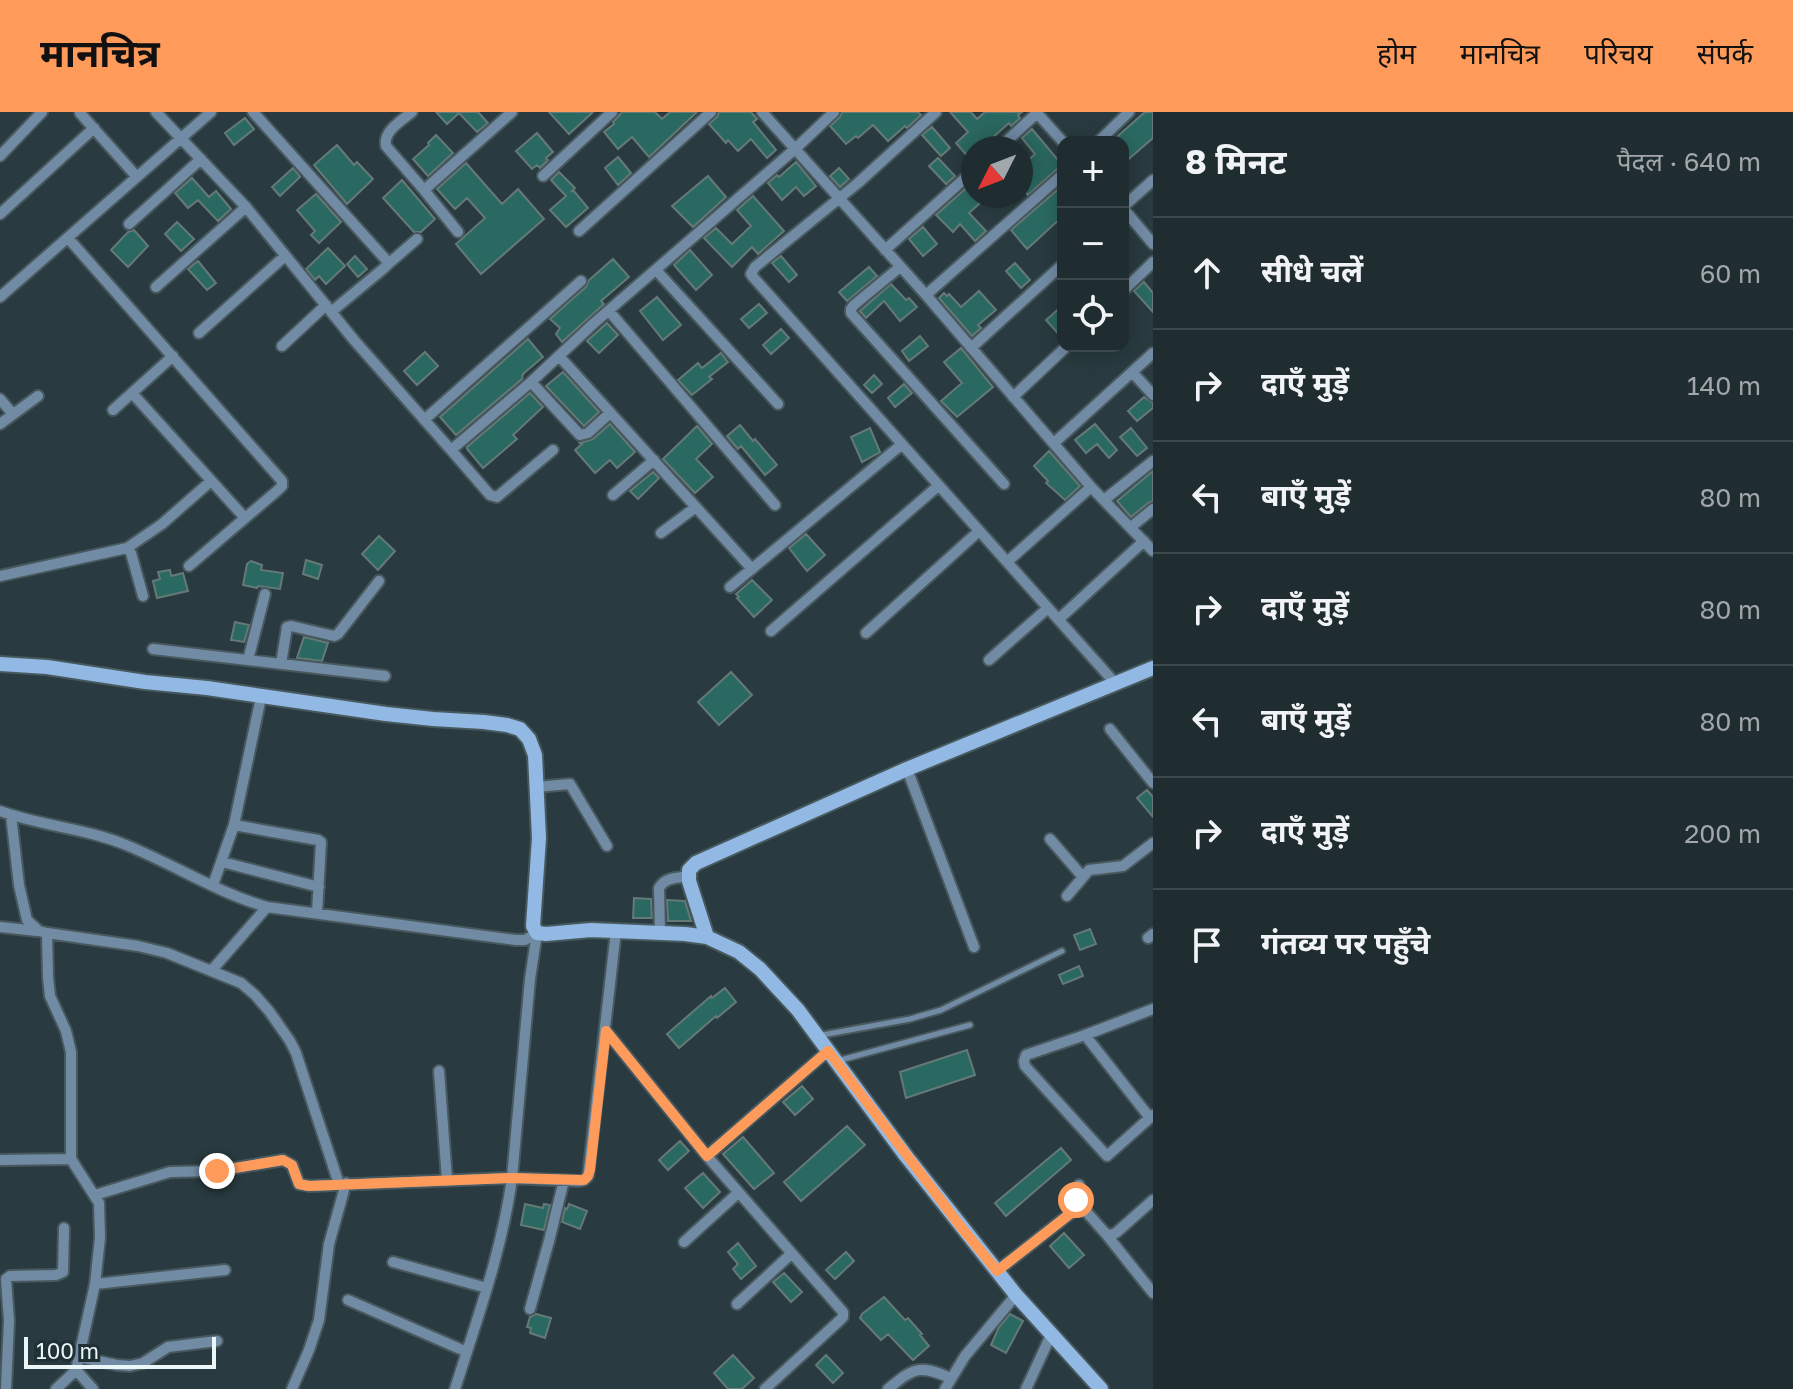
<!DOCTYPE html>
<html lang="hi">
<meta charset="utf-8">
<style>
:root{--surface:#1f2c30;--page:#273438;--text:#f1f3f6;--muted:#a1a7ab;--line:#3c484c;--accent:#ff9b5a}
body{margin:0;font-family:"Golos Text","Noto Sans Devanagari",sans-serif;background:var(--page);color:var(--text)}
.controls{position:absolute;right:24px;top:24px;display:grid;overflow:hidden;border-radius:16px;box-shadow:0 4px 20px #0003}
.controls button{width:72px;height:72px;display:grid;place-items:center;padding:0;border:0;border-bottom:2px solid var(--line);background:var(--surface);color:var(--text);font:40px sans-serif}
.compass{position:absolute;left:961px;top:24px;width:72px;height:72px;border-radius:50%;background:var(--surface);box-shadow:0 4px 20px #0003;rotate:228deg}
.scale{position:absolute;left:24px;bottom:20px;width:192px;box-sizing:border-box;padding-left:8px;border:4px solid #ebf6f9;border-top:0;font-size:22px;line-height:28px;white-space:nowrap;color:#ebf6f9;-webkit-text-stroke:6px #1f3135;paint-order:stroke}
.stop{position:absolute;width:24px;height:24px;margin:-18px;border:6px solid #ff9b5a;border-radius:50%;background:#fff}
.stop.end{background:#ff9b5a;border-color:#fff;box-shadow:0 2px 8px #0008}
.list{margin:0;padding:0;list-style:none}
h2{display:flex;justify-content:space-between;align-items:center;height:104px;margin:0;padding:0 32px;font-size:34px}
h2 small{font-size:26px;font-weight:400;color:var(--muted)}
.list li{display:grid;grid-template-columns:52px 1fr auto;gap:24px;align-items:center;box-sizing:border-box;height:112px;padding:0 32px;border-top:2px solid var(--line)}
.list b{display:block;font-size:30px;white-space:nowrap}
.list em{font-size:26px;font-style:normal;color:var(--muted)}
.icon{flex:none;width:44px;height:44px;fill:none;stroke:currentColor;stroke-width:2;stroke-linecap:round;stroke-linejoin:round}
.map{position:relative;flex:none;width:1153px;height:1277px;overflow:hidden}
header{display:flex;align-items:center;gap:48px;box-sizing:border-box;height:112px;padding:0 40px;background:var(--accent);color:#111}
header strong{font-size:38px}
nav{display:flex;gap:44px;margin-inline-start:auto;font-size:28px}
main{display:flex}
aside{flex:1;background:var(--surface)}
.map>svg:first-child{display:block}
</style>
<header>
<strong>मानचित्र</strong>
<nav><a>होम</a><a>मानचित्र</a><a>परिचय</a><a>संपर्क</a></nav>
</header>
<main>
<div class="map">
<svg width="1153" height="1277" viewBox="0 0 1153 1277">
<rect width="100%" height="100%" fill="#293b40"/>
<path fill="#2a6961" stroke="#657976" stroke-width="2" d="M436 0H478L488 11 477 20 459 1 447 12Z
M549 0H593L569 22Z
M622 0H655L662 7 670 0H697L649 45 632 25 618 37 604 20 614 12 613 10Z
M719 0H751L757 7 753 10 776 38 767 46 751 27 738 39 728 28 726 31 709 12 717 5Z
M842 0H918L921 3 907 16 905 14 888 29 873 13 858 26 856 24 846 32 830 14 840 5Z
M950 0H971L977 7 985 0H1022L1018 3 1020 6 1011 14 1009 11 981 36H973V43L969 46 956 31 968 20Z
M1145 0H1153V26L1123 52V30H1111Z
M245 6 254 17 234 33 225 21Z
M932 15 950 36 941 44 922 23Z
M1032 17 1063 54 1058 56 1028 83 1021 75V55L1035 42 1022 26Z
M537 21 553 40 546 46 548 48 540 56 537 53 532 57 516 39Z
M436 23 453 41 428 64 413 47 429 33 428 31Z
M337 33 354 53 357 50 373 67 347 92 314 53Z
M618 45 631 61 618 73 605 56Z
M938 46 955 64 946 72 929 54Z
M796 50 816 74 804 84 796 75 782 88 768 71 777 63 779 65Z
M466 51 502 92 518 77 544 107 481 162 456 132 485 106 467 86 455 97 437 77Z
M293 56 300 65 280 84 272 75Z
M839 56 849 67 840 75 830 64Z
M559 60 575 76 571 80 573 78 588 96 566 115 550 98 566 84 551 68Z
M708 64 726 85 693 115 672 94Z
M192 66 209 85 216 79 231 97 218 109 198 88 188 96 175 81Z
M402 68 435 107 421 120H414L383 86Z
M973 70V84H988L969 101 986 119 975 129 960 112 953 120 936 103Z
M1063 73V104L1027 137 1011 118Z
M316 82 341 110 319 131 311 123 315 119 297 98Z
M753 84 784 119 758 142 752 135 732 155 704 126 716 116 732 132 751 114 737 98Z
M177 110 194 127 181 139 165 122Z
M923 115 937 132 923 144 909 127Z
M134 118 148 134 128 155 111 138 128 120Z
M328 136 345 154 326 172 319 164 315 168 306 157Z
M690 138 712 163 696 178 674 153Z
M355 144 367 157 358 165 347 152Z
M781 144 797 163 789 170 772 151Z
M613 147 629 165 601 189 604 192 562 230 556 222 560 216 550 207 586 175 589 168Z
M198 149 216 171 207 178 188 157Z
M1015 151 1030 168 1021 176 1006 159Z
M869 155 877 164 847 189 839 180Z
M1144 170 1153 181V200L1134 179Z
M891 172 906 188 909 186 917 195 900 209 884 189 866 206 860 199Z
M979 179 996 198 978 213 981 216 972 224 939 186 944 181 947 184 949 182 961 195Z
M657 185 681 213 663 228 640 199Z
M759 192 767 201 749 216 741 207Z
M1063 193V227L1046 208Z
M607 211 618 223 599 241 587 229Z
M781 217 789 226 771 242 763 233Z
M920 224 928 234 909 249 902 239Z
M528 227 543 245 523 262 522 267 456 323 440 305Z
M961 236 993 275 957 305 941 289 962 271 944 250Z
M425 240 438 254 417 273 404 259Z
M721 241 728 250 709 265 712 267 692 283 678 268 698 251 702 256Z
M563 260 599 300 584 314 546 274Z
M874 263 882 272 872 281 864 273Z
M904 272 912 281 895 295 888 286Z
M530 281 543 295 513 323 517 327 483 356 467 337V335Z
M1144 285 1153 291V296L1137 309 1128 299Z
M610 312 635 340 617 356 610 348 595 361 575 338 582 332 580 331 593 327Z
M1095 312 1117 338 1109 346 1097 332 1086 341 1075 328Z
M740 313 753 329 755 327 777 353 765 363 741 334 738 337 727 324Z
M697 314 712 332 696 347 713 365 695 381 663 347Z
M870 316 880 340 862 350 851 325Z
M1131 316 1147 336 1137 344 1120 325Z
M1049 339 1080 374 1065 388 1046 371 1048 369 1034 354Z
M1153 359V389L1148 391 1131 405 1117 389Z
M653 360 659 366 638 387 630 379Z
M806 422 825 443 807 459 789 436Z
M379 424 395 439 378 458 362 442Z
M306 448 322 453 318 467 303 462Z
M251 449 262 453 261 458 283 461 280 477 258 474 257 476 243 473 247 452Z
M170 458 171 464 183 461 188 479 157 486 153 469 160 467 158 460Z
M752 468 772 488 754 505 737 486 739 485 736 482Z
M235 510 249 513 244 530 231 528Z
M304 525 328 531 322 549 297 546Z
M731 560 752 583 719 613 698 590Z
M1147 678 1153 685V705L1137 686Z
M634 786 651 787 652 806H633Z
M667 788 685 789 691 809H668Z
M1090 817 1096 832 1080 838 1074 823Z
M1079 854 1083 864 1063 872 1059 863Z
M725 876 736 890 717 906 716 904 679 936 667 922 711 884 712 886Z
M967 938 975 963 906 986 900 960Z
M802 974 813 987 795 1003 783 990Z
M847 1014 865 1033 801 1089 784 1070Z
M743 1025 774 1061 754 1077 723 1042Z
M680 1029 689 1039 668 1058 659 1048Z
M1061 1036 1071 1048 1006 1104 995 1091Z
M703 1061 720 1080 703 1096 685 1076Z
M525 1092 543 1096 544 1092 550 1093 544 1118 521 1113Z
M569 1092 587 1099 580 1117 562 1110 565 1096 567 1097Z
M1064 1121 1084 1143 1069 1156 1050 1134Z
M738 1131 756 1154 741 1167 733 1157 738 1152 728 1140Z
M846 1140 854 1149 835 1167 826 1158Z
M784 1161 802 1180 791 1190 773 1170Z
M884 1185 905 1208 908 1206 922 1222 920 1223 929 1234 913 1248 888 1222 881 1228 860 1206 862 1202Z
M536 1202 551 1206 545 1226 530 1221 531 1216 527 1215 530 1205Z
M1010 1202 1023 1209 1006 1241 991 1233 999 1215Z
M733 1243 754 1266 742 1277H728L714 1261Z
M826 1243 843 1261 833 1271 816 1253Z"/>
<g fill="none" stroke-linecap="round" stroke-linejoin="round">
<defs>
<path id="lane" d="M822 923 910 907 941 898 1062 839
M837 949 970 913"/>
<path id="street" d="M156 0 246 95 354 228 451 338 531 270 593 212 795 37 834 0
M253 0 387 149V153L383 157 331 200
M412 0C401 9 383 19 386 34L424 78 458 120
M762 0 926 183
M936 0 858 71 755 155 751 162 753 165 1115 571
M1036 0 1063 30
M80 1 137 65
M1098 30 1129 0
M999 36 1037 1
M0 44 42 0
M1063 62 926 183 1091 375 1153 439
M543 64 612 0
M424 78 512 0
M1123 95 1153 68
M1123 96 1153 132
M0 102 94 16
M129 112 201 47
M579 119 711 0
M68 126 282 369V374L278 378 189 454
M885 138 973 59
M387 153 417 127
M900 155 854 193 851 197V201L1004 372
M656 158 778 292
M156 175 246 95
M1123 179 1153 150
M0 185 211 0
M609 199 775 393
M199 221 285 144
M282 234 326 193
M971 236 1063 152
M559 244 752 457
M1133 261 1153 283
M531 270 580 323 588 321 610 301
M132 281 245 406
M1013 285 1067 234
M0 287 13 302
M113 298 173 244
M424 308 581 169
M0 312 38 284
M1054 331 1153 241
M451 338 490 383 497 385 553 338
M613 383 654 348
M1104 388 1153 349
M1131 415 1153 397
M661 421 696 395
M127 436 162 412 211 369
M1007 450 1091 375
M0 464 127 436 131 441 143 484
M730 475 901 333
M1059 507 1144 429
M771 519 938 374
M866 521 979 419
M153 537 385 564
M248 548 265 482
M989 548 1048 496
M281 552 287 515 291 514 334 524 338 522 379 469
M1110 617 1153 671
M907 657 974 835
M536 675 570 672 607 734
M0 699C41 714 85 716 126 733 173 752 218 781 267 795L516 828H525L537 821
M11 703 19 773 27 808 39 819 47 821 138 834 167 841 241 871 255 883 269 899 290 929 296 941 339 1072
M234 713 318 728 321 730 317 801
M1050 727 1082 764
M222 750 319 775
M213 773 234 713 261 585
M1067 784 1089 758 1123 754 1153 731
M0 815 37 819
M47 821 48 865 50 884 66 919 71 940V1047L99 1091 100 1126 95 1172 76 1258 56 1277
M660 821 659 776C665 765 678 766 689 764
M1148 826 1153 822
M212 858 267 795
M1153 897 1085 923 1026 943 1024 949 1025 954 1107 1044 1153 1003
M606 919 707 1044 843 1200V1205L839 1209 765 1277
M1085 923 1150 1006
M439 959 447 1068
M707 1044 828 939
M0 1048 71 1047
M1079 1073 1076 1088 1106 1122 1112 1123 1117 1120 1153 1088
M95 1083 170 1060 217 1059 283 1048 292 1053 299 1072 309 1074 512 1066 530 867 537 821
M1106 1122 1153 1181
M684 1130 738 1081
M393 1150 487 1176
M997 1159 1080 1094
M95 1172 225 1158
M348 1188 467 1240
M737 1192 791 1142
M530 1197 549 1129 564 1068
M79 1245 117 1253 130 1254 143 1251 168 1235 217 1229
M76 1258 93 1277
M6 1276 9 1209 6 1167 10 1164 56 1163 63 1160 64 1116
M292 1277 309 1238 319 1208 329 1132 346 1071
M455 1277C477 1207 502 1139 512 1066L579 1069 584 1068 588 1064 616 819
M888 1277C913 1256 920 1252 950 1266
M945 1277 965 1244 1016 1183
M1026 1277 1051 1223"/>
<path id="secondary" d="M0 552 47 555 145 570 207 576 386 602 433 607 484 610 507 613 520 617 529 627 535 643 539 726 533 814 537 821 546 822 591 818 685 822 707 825 739 840 760 857 798 898 906 1044 1016 1183 1101 1277
M707 825 689 769V758L696 751 907 657 1153 556"/>
</defs>
<use href="#lane" stroke="#48595e" stroke-width="9"/>
<use href="#street" stroke="#48595e" stroke-width="14"/>
<use href="#secondary" stroke="#48595e" stroke-width="18"/>
<use href="#lane" stroke="#728ba5" stroke-width="5"/>
<use href="#street" stroke="#728ba5" stroke-width="10"/>
<use href="#secondary" stroke="#91b9e3" stroke-width="14"/>
</g>
<g fill="none" stroke-linecap="round" stroke-linejoin="round">
<path stroke="#ff9b5a" stroke-width="10" d="M217 1059 283 1048 292 1053 299 1072 309 1074 512 1066 584 1068 588 1064 590 1058 606 919 707 1044 828 939 961 1115 997 1159 1080 1094 1076 1088"/>
</g>
</svg>
<div class="controls">
<button>+</button>
<button>−</button>
<button><svg class="icon" aria-label="locate" viewBox="0 0 24 24"><circle cx="12" cy="12" r="6"/><path d="M12 2v4M12 18v4M2 12h4M18 12h4"/></svg></button>
</div>
<svg class="compass" viewBox="-18 -18 36 36"><path d="M0-13l5 13h-10z" fill="#e53935"/><path d="M0 13l5-13h-10z" fill="#a1a7ab"/></svg>
<div class="scale">100 m</div>
<div class="stop" style="left:1076px;top:1088px"></div>
<div class="stop end" style="left:217px;top:1059px"></div>
</div>
<aside>
<h2>8 मिनट<small>पैदल · 640 m</small></h2>
<ul class="list">
<li><svg class="icon" aria-label="ahead" viewBox="0 0 24 24"><path d="M12 20V5M6 11l6-6 6 6"/></svg><div><b>सीधे चलें</b></div><em>60 m</em></li>
<li><svg class="icon" aria-label="right" viewBox="0 0 24 24"><path d="M7 20v-9h11M14 6l5 5-5 5"/></svg><div><b>दाएँ मुड़ें</b></div><em>140 m</em></li>
<li><svg class="icon" aria-label="left" viewBox="0 0 24 24"><path d="M17 20v-9H6M10 6l-5 5 5 5"/></svg><div><b>बाएँ मुड़ें</b></div><em>80 m</em></li>
<li><svg class="icon" aria-label="right" viewBox="0 0 24 24"><path d="M7 20v-9h11M14 6l5 5-5 5"/></svg><div><b>दाएँ मुड़ें</b></div><em>80 m</em></li>
<li><svg class="icon" aria-label="left" viewBox="0 0 24 24"><path d="M17 20v-9H6M10 6l-5 5 5 5"/></svg><div><b>बाएँ मुड़ें</b></div><em>80 m</em></li>
<li><svg class="icon" aria-label="right" viewBox="0 0 24 24"><path d="M7 20v-9h11M14 6l5 5-5 5"/></svg><div><b>दाएँ मुड़ें</b></div><em>200 m</em></li>
<li><svg class="icon" aria-label="arrive" viewBox="0 0 24 24"><path d="M6 21V4h12l-3 4 3 4H6"/></svg><div><b>गंतव्य पर पहुँचे</b></div></li>
</ul>
</aside>
</main>
